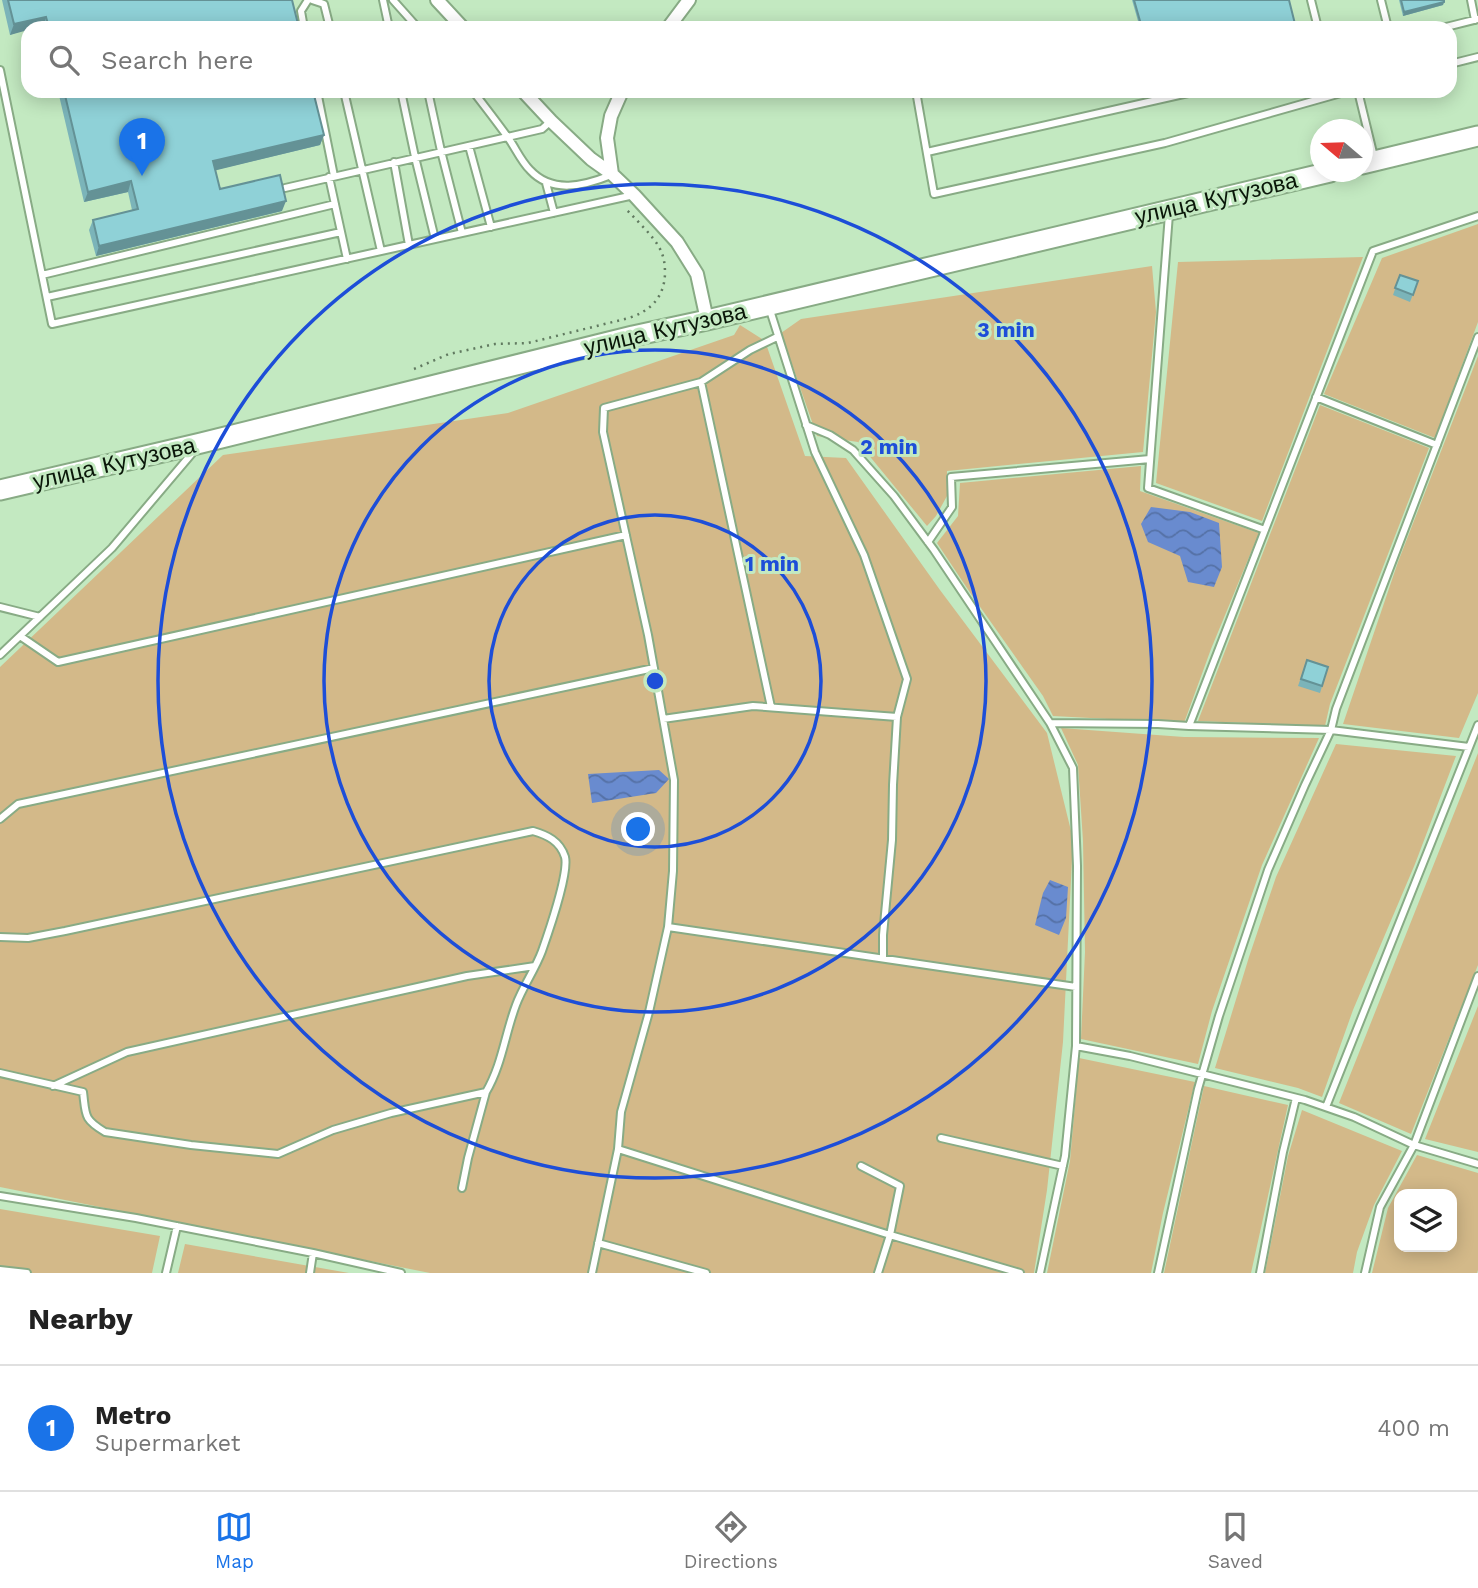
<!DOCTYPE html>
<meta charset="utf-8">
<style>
:root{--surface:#fff;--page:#f6f6f6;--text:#222;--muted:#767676;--line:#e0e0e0;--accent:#1a73e8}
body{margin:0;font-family:"Work Sans",sans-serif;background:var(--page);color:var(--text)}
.controls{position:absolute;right:21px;bottom:21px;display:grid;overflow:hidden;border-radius:14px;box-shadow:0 4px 18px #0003}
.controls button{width:63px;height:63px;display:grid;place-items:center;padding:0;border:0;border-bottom:2px solid var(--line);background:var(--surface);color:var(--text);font:35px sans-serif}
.compass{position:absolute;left:1310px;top:119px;width:63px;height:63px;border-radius:50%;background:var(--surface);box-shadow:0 4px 18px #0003;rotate:289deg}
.you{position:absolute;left:639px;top:830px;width:24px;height:24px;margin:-18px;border:5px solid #fff;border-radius:50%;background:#1a73e8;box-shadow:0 0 0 10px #1a73e833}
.badge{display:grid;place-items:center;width:46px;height:46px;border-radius:50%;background:var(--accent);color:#fff;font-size:23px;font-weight:700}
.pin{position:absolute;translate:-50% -58px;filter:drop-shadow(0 2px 4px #0008)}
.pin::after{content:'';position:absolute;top:37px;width:24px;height:21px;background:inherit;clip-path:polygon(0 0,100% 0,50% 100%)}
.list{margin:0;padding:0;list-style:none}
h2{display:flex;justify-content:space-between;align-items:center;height:91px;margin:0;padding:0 28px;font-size:30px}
h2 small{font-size:23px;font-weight:400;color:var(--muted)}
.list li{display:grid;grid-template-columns:46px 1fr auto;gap:21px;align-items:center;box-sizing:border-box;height:126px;padding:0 28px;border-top:2px solid var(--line)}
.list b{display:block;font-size:26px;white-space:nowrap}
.list p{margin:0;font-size:23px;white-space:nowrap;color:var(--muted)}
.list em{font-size:23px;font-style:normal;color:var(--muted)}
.icon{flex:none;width:38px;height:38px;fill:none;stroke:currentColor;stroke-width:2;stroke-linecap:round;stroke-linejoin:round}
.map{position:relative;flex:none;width:1478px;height:1273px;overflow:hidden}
.search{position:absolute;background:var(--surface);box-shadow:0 4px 18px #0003;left:21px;right:21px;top:21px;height:77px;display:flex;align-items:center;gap:18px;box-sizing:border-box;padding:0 24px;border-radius:21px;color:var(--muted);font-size:26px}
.sheet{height:217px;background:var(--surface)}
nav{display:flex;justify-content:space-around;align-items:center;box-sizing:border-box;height:98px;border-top:2px solid var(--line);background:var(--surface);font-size:19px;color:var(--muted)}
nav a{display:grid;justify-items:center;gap:4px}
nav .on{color:var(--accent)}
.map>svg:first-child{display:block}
</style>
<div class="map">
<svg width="1478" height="1273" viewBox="0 0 1478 1273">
<defs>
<pattern id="water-waves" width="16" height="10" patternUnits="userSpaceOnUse" patternTransform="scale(1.75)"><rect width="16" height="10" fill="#698bcf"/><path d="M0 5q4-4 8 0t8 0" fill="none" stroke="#5571a6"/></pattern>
</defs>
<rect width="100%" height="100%" fill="#c3e9c1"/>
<path fill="#d3b989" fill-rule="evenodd" d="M1478 224V322L1435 438 1324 394 1382 258Z
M1363 257 1262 521 1156 483 1178 262Z
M1152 266 1156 312 1143 452 947 471V496L936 516 927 526 858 442 817 436 781 333 801 319Z
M740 325 765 341 805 456 846 458 940 590 1047 733 1073 839 1063 1042 1047 1190 1034 1273H430L0 1187V667L223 455 508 413 734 335Z
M1478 356V693L1459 738 1343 724 1398 562Z
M1320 405 1429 448 1330 704 1325 726 1198 721Z
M1141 466 1140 491 1259 533 1211 649 1184 723 1053 716 1043 696 971 594 937 543 958 516 960 483Z
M1061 728 1184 737 1319 738 1262 865 1212 1011 1198 1064 1081 1039 1085 952 1083 841 1078 765Z
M1336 744 1456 756 1415 864 1353 1010 1322 1097 1298 1088 1215 1068 1249 957 1276 877Z
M1478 753V965L1411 1134 1339 1103Z
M1478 1006V1152L1425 1139Z
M1079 1058 1195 1082 1163 1213 1151 1273H1047L1070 1161Z
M1204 1086 1288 1105 1251 1273H1164Z
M1302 1110 1402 1151 1374 1205 1357 1252 1353 1273H1265L1288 1156Z
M1417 1155 1478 1173V1270L1477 1273H1372L1388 1208ZM1399 1194H1452V1247H1399Z
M0 1209 160 1236 152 1273H0Z
M185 1244 349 1273H178Z"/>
<path fill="url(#water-waves)" d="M1151 507 1190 512 1219 523 1222 567 1214 587 1188 582 1180 556 1148 542 1141 524Z
M659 770 669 779 656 793 592 803 588 774Z
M1050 880 1068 887 1066 918 1059 935 1035 925 1043 893Z"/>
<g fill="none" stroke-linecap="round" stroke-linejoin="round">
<defs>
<path id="service" d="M312 0 324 4 330 28
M383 0 389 28
M393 0 418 28
M1311 0 1318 28
M1381 0 1388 28
M1471 0 1475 20
M304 28 301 11 308 0
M1442 28 1478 19
M1450 64 1478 57
M0 70 52 324 634 195
M317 91 334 176
M344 91 381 251
M401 91 415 157 435 239
M428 91 441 151 462 233
M473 91C485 107 497 122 509 139 516 149 521 161 530 170 552 194 584 186 611 175
M916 91 934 194 1165 143 1348 91
M1358 91 1374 157
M469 146 491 227
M927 152 1197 91
M394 162 409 245
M329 177 347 259
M546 183 554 213
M285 188 542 129 551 121
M1169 214 1148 488 1265 530
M42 275 335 204
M47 297 341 232
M777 337 750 350 701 382 604 408 603 432 648 635 674 780 673 871 668 927 1076 987
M701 382 771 707
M1316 397 1437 445
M806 425 830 435 853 450 894 496 934 550 1050 723 1158 724 1189 726 1331 730 1469 747
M928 542 952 507 951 477 1150 459
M0 607 40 617
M20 636 58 662 626 535
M0 655 112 548 194 451
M663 719 753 706 897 717 907 679 864 555 815 452 769 307
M1050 723 1073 768 1077 866 1076 1046
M1189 726 1373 251 1478 216
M0 819 18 804 654 668
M0 937 28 938 65 931 533 831C547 835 560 841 565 857 569 873 548 934 542 951 535 970 523 986 516 1005 505 1034 502 1065 486 1092
M883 958V935L892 840 893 785 897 717
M0 1073 83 1092C86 1115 83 1119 105 1132L191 1145 278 1154 333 1130 391 1113 486 1092 468 1158 462 1188
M53 1086 127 1052 467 976 535 966
M1326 1107 1478 725
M941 1138 1063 1166
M618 1149 890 1235 900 1186 861 1166
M0 1196 136 1218 313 1253 401 1273
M598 1243 706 1273
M0 1270 27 1273
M166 1273 177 1226
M310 1273 313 1253
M592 1273 618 1149 621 1112 649 1012 668 927
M878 1273 890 1235 1020 1273
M1040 1273 1065 1156 1076 1046 1130 1056 1305 1100 1354 1117 1414 1145 1478 1164
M1158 1273 1198 1089 1219 1016 1268 870 1305 785 1331 730 1336 709 1478 337
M1260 1273 1283 1152 1296 1098
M1365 1273 1380 1207 1414 1145 1478 976"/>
<path id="minor" d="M437 0 463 28
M668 28 689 0
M523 91 551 121 591 159 612 174 634 195 677 242 697 274 707 320
M612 174 607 138 611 116 622 91"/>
<path id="primary" d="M1362 164 1478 136
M0 490 201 443 633 336 707 320 1330 172"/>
</defs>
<use href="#service" stroke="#88ab85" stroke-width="10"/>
<use href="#minor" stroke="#88ab85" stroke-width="16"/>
<use href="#primary" stroke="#88ab85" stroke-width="23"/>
<path stroke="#617a60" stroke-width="2.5" stroke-dasharray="2 5" stroke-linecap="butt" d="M414 369 449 354 495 344 528 343 629 318C650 311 664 298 665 274 665 264 664 256 659 247 652 235 640 224 630 213L624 208"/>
<use href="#service" stroke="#fff" stroke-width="6"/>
<use href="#minor" stroke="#fff" stroke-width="12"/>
<use href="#primary" stroke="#fff" stroke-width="19"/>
</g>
<path fill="#7bb4b9" d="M2 0H292L299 28H43V27L28 28 10 35Z
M1132 0H1289L1296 28H1140Z
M1399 0H1444L1443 5 1403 16Z
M58 91H313L324 135 320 145 215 170 220 189 282 211 96 256 89 230 93 220 132 210 128 192 84 202Z
M1400 275 1418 281 1410 302 1393 295Z
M1307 660 1328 667 1320 693 1298 686Z"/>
<path fill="#649296" d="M1444 2 1443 5 1403 16 1404 12Z
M46 17 43 27 28 28V30L10 35 14 24Z
M324 135 320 145 209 172 213 161Z
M131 181 128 192 84 202 88 192Z
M286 201 282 211 96 256 99 246Z"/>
<path fill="#8fd1d7" stroke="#649296" stroke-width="2" d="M8 0H292L299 28H49L46 17 14 24Z
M1134 0H1289L1296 28H1142Z
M1401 0H1444V2L1404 12Z
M64 91H313L324 135 213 161 220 189 280 175 286 201 99 246 93 220 138 209 131 181 88 192Z
M1400 275 1418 281 1413 295 1395 288Z
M1307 660 1328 667 1322 686 1301 679Z"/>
<g fill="none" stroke="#1d4ed8" stroke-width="3.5">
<circle cx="655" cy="681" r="166"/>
<circle cx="655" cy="681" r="331"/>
<circle cx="655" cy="681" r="497"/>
</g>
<g text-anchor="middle" stroke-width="6" stroke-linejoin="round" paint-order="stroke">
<g font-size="23" fill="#0a1709" stroke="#c3e9c1">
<text transform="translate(1216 198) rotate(-13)" y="8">улица Кутузова</text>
<text transform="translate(665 329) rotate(-13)" y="8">улица Кутузова</text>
<text transform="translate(114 463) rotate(-13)" y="8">улица Кутузова</text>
</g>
</g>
<circle cx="655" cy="681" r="10" fill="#1d4ed8" stroke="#c3e9c1" stroke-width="3.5"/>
<g font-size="21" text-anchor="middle" font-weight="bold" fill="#1d4ed8" stroke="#c3e9c1" stroke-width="6" stroke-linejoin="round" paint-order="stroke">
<text x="1006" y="337">3 min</text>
<text x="889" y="454">2 min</text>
<text x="772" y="571">1 min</text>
</g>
</svg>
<div class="controls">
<button><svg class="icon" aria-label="layers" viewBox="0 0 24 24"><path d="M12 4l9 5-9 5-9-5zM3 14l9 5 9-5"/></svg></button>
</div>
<svg class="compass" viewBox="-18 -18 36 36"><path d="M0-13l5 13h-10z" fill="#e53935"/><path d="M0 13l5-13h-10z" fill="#767676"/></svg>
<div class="you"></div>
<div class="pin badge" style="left:142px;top:176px">1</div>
<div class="search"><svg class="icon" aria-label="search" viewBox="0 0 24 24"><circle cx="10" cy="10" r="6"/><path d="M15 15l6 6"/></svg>Search here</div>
</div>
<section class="sheet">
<h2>Nearby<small></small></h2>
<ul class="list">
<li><span class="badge">1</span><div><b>Metro</b><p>Supermarket</p></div><em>400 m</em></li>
</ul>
</section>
<nav>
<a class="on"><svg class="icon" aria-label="map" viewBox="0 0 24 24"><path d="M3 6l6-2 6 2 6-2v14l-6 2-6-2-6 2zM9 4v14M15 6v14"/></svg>Map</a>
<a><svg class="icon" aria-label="directions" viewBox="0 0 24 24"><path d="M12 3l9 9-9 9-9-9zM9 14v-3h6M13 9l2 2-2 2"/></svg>Directions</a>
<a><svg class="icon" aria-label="saved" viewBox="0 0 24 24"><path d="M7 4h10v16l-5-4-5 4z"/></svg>Saved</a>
</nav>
